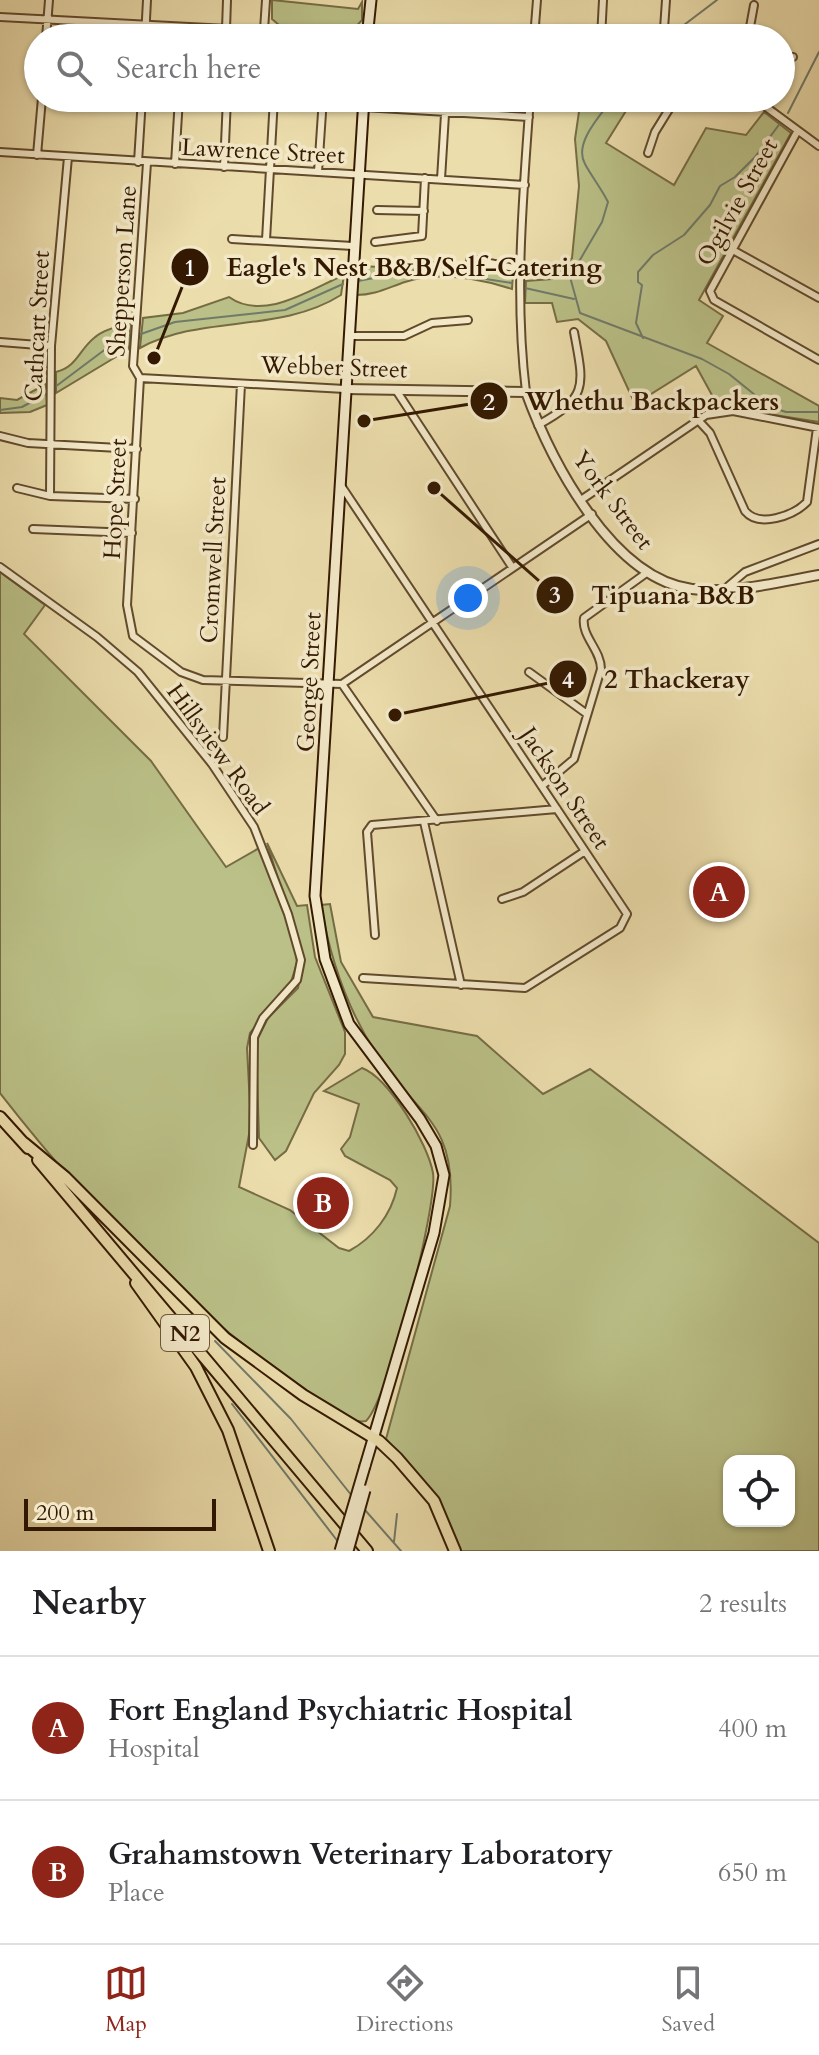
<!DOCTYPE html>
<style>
:root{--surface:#fff;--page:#f2f2f2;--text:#202124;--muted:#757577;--line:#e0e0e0;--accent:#8f2418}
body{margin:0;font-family:Cardo,serif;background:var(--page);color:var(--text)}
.controls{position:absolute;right:24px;bottom:24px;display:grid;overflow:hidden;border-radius:16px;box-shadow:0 2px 6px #0004}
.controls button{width:72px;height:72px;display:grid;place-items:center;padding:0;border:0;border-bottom:2px solid var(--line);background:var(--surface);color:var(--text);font:40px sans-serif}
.scale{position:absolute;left:24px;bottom:20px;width:192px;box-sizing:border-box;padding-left:8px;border:4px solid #331901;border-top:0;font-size:22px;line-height:28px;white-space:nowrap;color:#331901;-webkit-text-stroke:6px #f3e9c9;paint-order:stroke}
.you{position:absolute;left:468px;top:598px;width:28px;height:28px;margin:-20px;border:6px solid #fff;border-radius:50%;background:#1a73e8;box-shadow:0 0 0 12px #1a73e833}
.badge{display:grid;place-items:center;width:52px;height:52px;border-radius:50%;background:var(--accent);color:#fff;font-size:26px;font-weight:700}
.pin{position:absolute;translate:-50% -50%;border:4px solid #fff;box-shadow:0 2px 8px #0006}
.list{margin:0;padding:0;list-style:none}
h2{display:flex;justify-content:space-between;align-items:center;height:104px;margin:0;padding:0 32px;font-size:34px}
h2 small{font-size:26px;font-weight:400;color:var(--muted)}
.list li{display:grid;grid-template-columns:52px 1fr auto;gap:24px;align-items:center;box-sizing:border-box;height:144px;padding:0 32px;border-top:2px solid var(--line)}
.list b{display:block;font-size:30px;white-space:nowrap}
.list p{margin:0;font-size:26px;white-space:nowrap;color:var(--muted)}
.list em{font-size:26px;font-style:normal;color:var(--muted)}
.icon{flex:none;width:44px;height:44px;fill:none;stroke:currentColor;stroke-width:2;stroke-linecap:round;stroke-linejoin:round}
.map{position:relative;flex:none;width:819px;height:1551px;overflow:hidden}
.search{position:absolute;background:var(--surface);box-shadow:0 2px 6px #0004;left:24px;right:24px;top:24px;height:88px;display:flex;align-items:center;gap:20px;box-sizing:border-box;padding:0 28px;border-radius:44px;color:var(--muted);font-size:30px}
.sheet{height:392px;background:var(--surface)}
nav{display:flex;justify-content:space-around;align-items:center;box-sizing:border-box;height:112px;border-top:2px solid var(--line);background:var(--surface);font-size:22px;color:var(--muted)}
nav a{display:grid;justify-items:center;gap:4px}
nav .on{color:var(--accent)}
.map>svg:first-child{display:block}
</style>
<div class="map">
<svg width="819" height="1551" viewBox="0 0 819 1551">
<rect width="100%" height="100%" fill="#ecddac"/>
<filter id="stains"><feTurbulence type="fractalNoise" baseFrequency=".0025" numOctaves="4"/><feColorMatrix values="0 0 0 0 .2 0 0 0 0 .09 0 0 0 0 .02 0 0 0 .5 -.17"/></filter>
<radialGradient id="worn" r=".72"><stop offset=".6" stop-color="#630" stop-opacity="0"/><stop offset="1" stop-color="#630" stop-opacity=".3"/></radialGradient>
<path fill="#bac087" stroke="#766c44" stroke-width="2" fill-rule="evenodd" d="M272 0 358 9 362 2V20L354 29 279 25 272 19Z
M581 98H634L606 143 674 185 706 128 746 135 764 112 791 133 699 300 723 316 707 343 819 406V422L718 406 696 366 635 404 606 341 578 319 557 322 552 303H525L526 281 552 279 572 258 579 186 575 139Z
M420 260 513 274 512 289C478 278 440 271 405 282 387 288 375 295 356 295L361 266 380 267Z
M344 275 341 295C279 334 202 314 140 348L143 318 183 313 229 297C264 322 311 289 344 275Z
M130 324 129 349 56 393V372C77 367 79 350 94 338 103 330 118 326 130 324Z
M46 384 47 405 30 412 0 413V398L17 400Z
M0 572 45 605 24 634 151 761 226 867 261 847 295 941 297 963 290 985 250 1033 247 1048 251 1124 239 1187 290 1210 339 1248 349 1251C373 1238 391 1215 397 1188L390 1180 345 1156 341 1149 350 1137 359 1104 324 1091 362 1068C389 1078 428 1144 433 1173 438 1204 388 1401 366 1421 348 1425 323 1402 308 1392 190 1312 87 1205 0 1093Z
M267 843 297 906 307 905 315 957 345 1032V1054L339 1065 314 1093 286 1151 275 1160 259 1138 256 1042 268 1018 298 988 303 959Z
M330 904 341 962 373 1017 477 1036 543 1094 590 1069 819 1243V1551H459L441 1507 386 1439 450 1206C457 1120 415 1115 376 1053 346 1007 330 959 321 905ZM729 1461H789V1521H729Z"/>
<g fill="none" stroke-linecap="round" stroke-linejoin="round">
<path stroke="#707a69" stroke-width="2" d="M676 31 717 0
M613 98C601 115 573 143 585 164 592 177 601 188 608 202L602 222 570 277 580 313 702 359 729 374 770 407 786 412H819
M788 113 819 52
M358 281 421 269 512 283
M525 288 574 299
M141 334 175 322 285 310 343 284
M643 338 636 323 642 285 638 282V272L653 255 684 235 710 205 720 186 735 177 755 157 781 122
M55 387 107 348 130 337
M0 410 22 407 46 394
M215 1341 291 1419 352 1496
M232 1404 339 1543
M365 1510 401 1551
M394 1542 397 1514"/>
<defs>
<path id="minor" d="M0 17 401 38
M226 29 227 0
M664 29 666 0
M664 29 675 38
M264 30 266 0
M46 38 49 0
M145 38 147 0
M534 38 537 0
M601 38 603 0
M632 38 664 29
M748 38 754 5
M781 56 793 57
M754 98 819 146
M363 107 529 117
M797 132 710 291 714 300 819 360
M0 152 525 185
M648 153 655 132 676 98
M37 155 42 98
M138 162 142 98
M175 164 179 98
M224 167 227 98
M318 172 323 98
M441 179 446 98
M377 210 424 211
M232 239 353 246
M266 240 274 98
M375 242 422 236 425 178
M731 249 819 298
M470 259 519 269
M348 336H404L432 323 468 320
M0 342 51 346
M140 378 127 605 133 636 181 672 203 680 342 684
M140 378 133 366 147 163
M140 378 345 389
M396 390 512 567
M526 392C514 293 523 197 530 98
M698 420 710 433 745 511C759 528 793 516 807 502L817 428
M538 425C589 397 584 386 574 332
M0 436 28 443 137 449
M342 487 627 914 620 928 525 988 363 978
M17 488 50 496 135 499
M50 496 51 346 68 157
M581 500 706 415 733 411 819 428
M33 529 132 533
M0 567 97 637 138 672 212 764 254 827 288 914 301 960 297 980 263 1018 254 1037 253 1145
M726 588 745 572 819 544
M529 672 587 714
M342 684 592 514
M342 684 437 821
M223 737 241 384
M542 786 574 759 601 669C601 650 581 636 584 618L645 574
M424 822 461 985
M502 899 523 892 585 851
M375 935 367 832 372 825 557 809"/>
<path id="tertiary" d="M345 389 526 392C551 461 612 579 692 589 732 594 779 582 819 575"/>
<path id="secondary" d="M367 38 371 0
M364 98 315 896 325 959 349 1024 420 1119 436 1146 444 1175 434 1233 365 1466"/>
<path id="trunk" d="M0 1117 28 1148
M24 1143 65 1177 225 1338 303 1395 379 1441 397 1458 434 1501 455 1551
M38 1160 367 1551
M136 1283 196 1367 228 1430 269 1551"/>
</defs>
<use href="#minor" stroke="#614a2c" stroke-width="10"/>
<use href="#tertiary" stroke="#614a2c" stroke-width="12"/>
<use href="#secondary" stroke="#331901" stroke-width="13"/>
<use href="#trunk" stroke="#331901" stroke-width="14"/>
<use href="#minor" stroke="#f3e9c9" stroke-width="6"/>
<use href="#tertiary" stroke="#f3e9c9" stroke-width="8"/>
<use href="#secondary" stroke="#f3e9c9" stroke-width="9"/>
<use href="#trunk" stroke="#ecddac" stroke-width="10"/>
<defs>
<path id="secondary-bridge" d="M340 1551 365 1466
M348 1551 365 1490"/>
</defs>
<use href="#secondary-bridge" stroke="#331901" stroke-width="13" stroke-linecap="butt"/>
<use href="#secondary-bridge" stroke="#f3e9c9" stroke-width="9"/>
</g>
<g text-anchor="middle" stroke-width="7" stroke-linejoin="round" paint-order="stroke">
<rect fill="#f3e9c9" stroke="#6d573d" stroke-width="2" x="161" y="1315" width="48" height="36" rx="6"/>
<g font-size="22" font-weight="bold" fill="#331901">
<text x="185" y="1341">N2</text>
</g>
<g font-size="24" fill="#331901" stroke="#f3e9c9">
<text transform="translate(263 151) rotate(3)" y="8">Lawrence Street</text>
<text transform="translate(737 202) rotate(-61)" y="8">Ogilvie Street</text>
<text transform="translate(122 271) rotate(-86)" y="8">Shepperson Lane</text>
<text transform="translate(37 326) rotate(-87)" y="8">Cathcart Street</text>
<text transform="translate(334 367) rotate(2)" y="8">Webber Street</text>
<text transform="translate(115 499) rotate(-87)" y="8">Hope Street</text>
<text transform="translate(613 500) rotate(53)" y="8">York Street</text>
<text transform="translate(213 560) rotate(-87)" y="8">Cromwell Street</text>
<text transform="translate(309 682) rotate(-87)" y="8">George Street</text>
<text transform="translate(218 749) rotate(54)" y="8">Hillsview Road</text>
<text transform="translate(565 788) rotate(56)" y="8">Jackson Street</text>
</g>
</g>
<path fill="none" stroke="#331901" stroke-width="3" d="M154 358L190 267M364 421L489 401M434 488L555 595M395 715L568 679"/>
<g fill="#331901" stroke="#f3e9c9" stroke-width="3">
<circle cx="154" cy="358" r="8"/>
<circle cx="364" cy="421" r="8"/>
<circle cx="434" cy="488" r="8"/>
<circle cx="395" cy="715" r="8"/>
<circle cx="190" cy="267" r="20"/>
<circle cx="489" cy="401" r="20"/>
<circle cx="555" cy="595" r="20"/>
<circle cx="568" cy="679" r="20"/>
</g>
<g font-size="24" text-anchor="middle" font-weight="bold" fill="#fff">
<text x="190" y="276">1</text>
<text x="489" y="410">2</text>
<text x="555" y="603">3</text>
<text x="568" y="688">4</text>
</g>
<g font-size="26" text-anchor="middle" font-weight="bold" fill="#331901" stroke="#f3e9c9" stroke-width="7" stroke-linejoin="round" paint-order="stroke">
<text x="414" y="276">Eagle's Nest B&amp;B/Self-Catering</text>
<text x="652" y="410">Whethu Backpackers</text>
<text x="673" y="604">Tipuana B&amp;B</text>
<text x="677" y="688">2 Thackeray</text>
</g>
<rect width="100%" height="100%" filter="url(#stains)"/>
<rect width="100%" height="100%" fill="url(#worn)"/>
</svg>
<div class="controls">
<button><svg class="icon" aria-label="locate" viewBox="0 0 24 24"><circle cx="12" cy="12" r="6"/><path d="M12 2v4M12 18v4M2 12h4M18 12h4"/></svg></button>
</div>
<div class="scale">200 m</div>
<div class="you"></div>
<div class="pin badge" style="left:719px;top:892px">A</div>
<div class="pin badge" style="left:323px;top:1203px">B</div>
<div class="search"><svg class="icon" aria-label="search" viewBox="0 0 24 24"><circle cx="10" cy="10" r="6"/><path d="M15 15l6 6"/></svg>Search here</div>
</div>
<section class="sheet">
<h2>Nearby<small>2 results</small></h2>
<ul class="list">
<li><span class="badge">A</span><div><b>Fort England Psychiatric Hospital</b><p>Hospital</p></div><em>400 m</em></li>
<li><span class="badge">B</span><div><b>Grahamstown Veterinary Laboratory</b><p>Place</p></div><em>650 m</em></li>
</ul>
</section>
<nav>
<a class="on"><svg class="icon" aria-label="map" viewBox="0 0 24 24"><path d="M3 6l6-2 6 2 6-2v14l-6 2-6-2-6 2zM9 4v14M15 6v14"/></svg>Map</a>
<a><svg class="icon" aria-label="directions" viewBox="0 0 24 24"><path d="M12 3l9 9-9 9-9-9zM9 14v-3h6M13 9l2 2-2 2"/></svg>Directions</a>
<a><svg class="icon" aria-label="saved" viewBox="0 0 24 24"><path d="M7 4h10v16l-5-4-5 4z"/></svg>Saved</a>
</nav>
